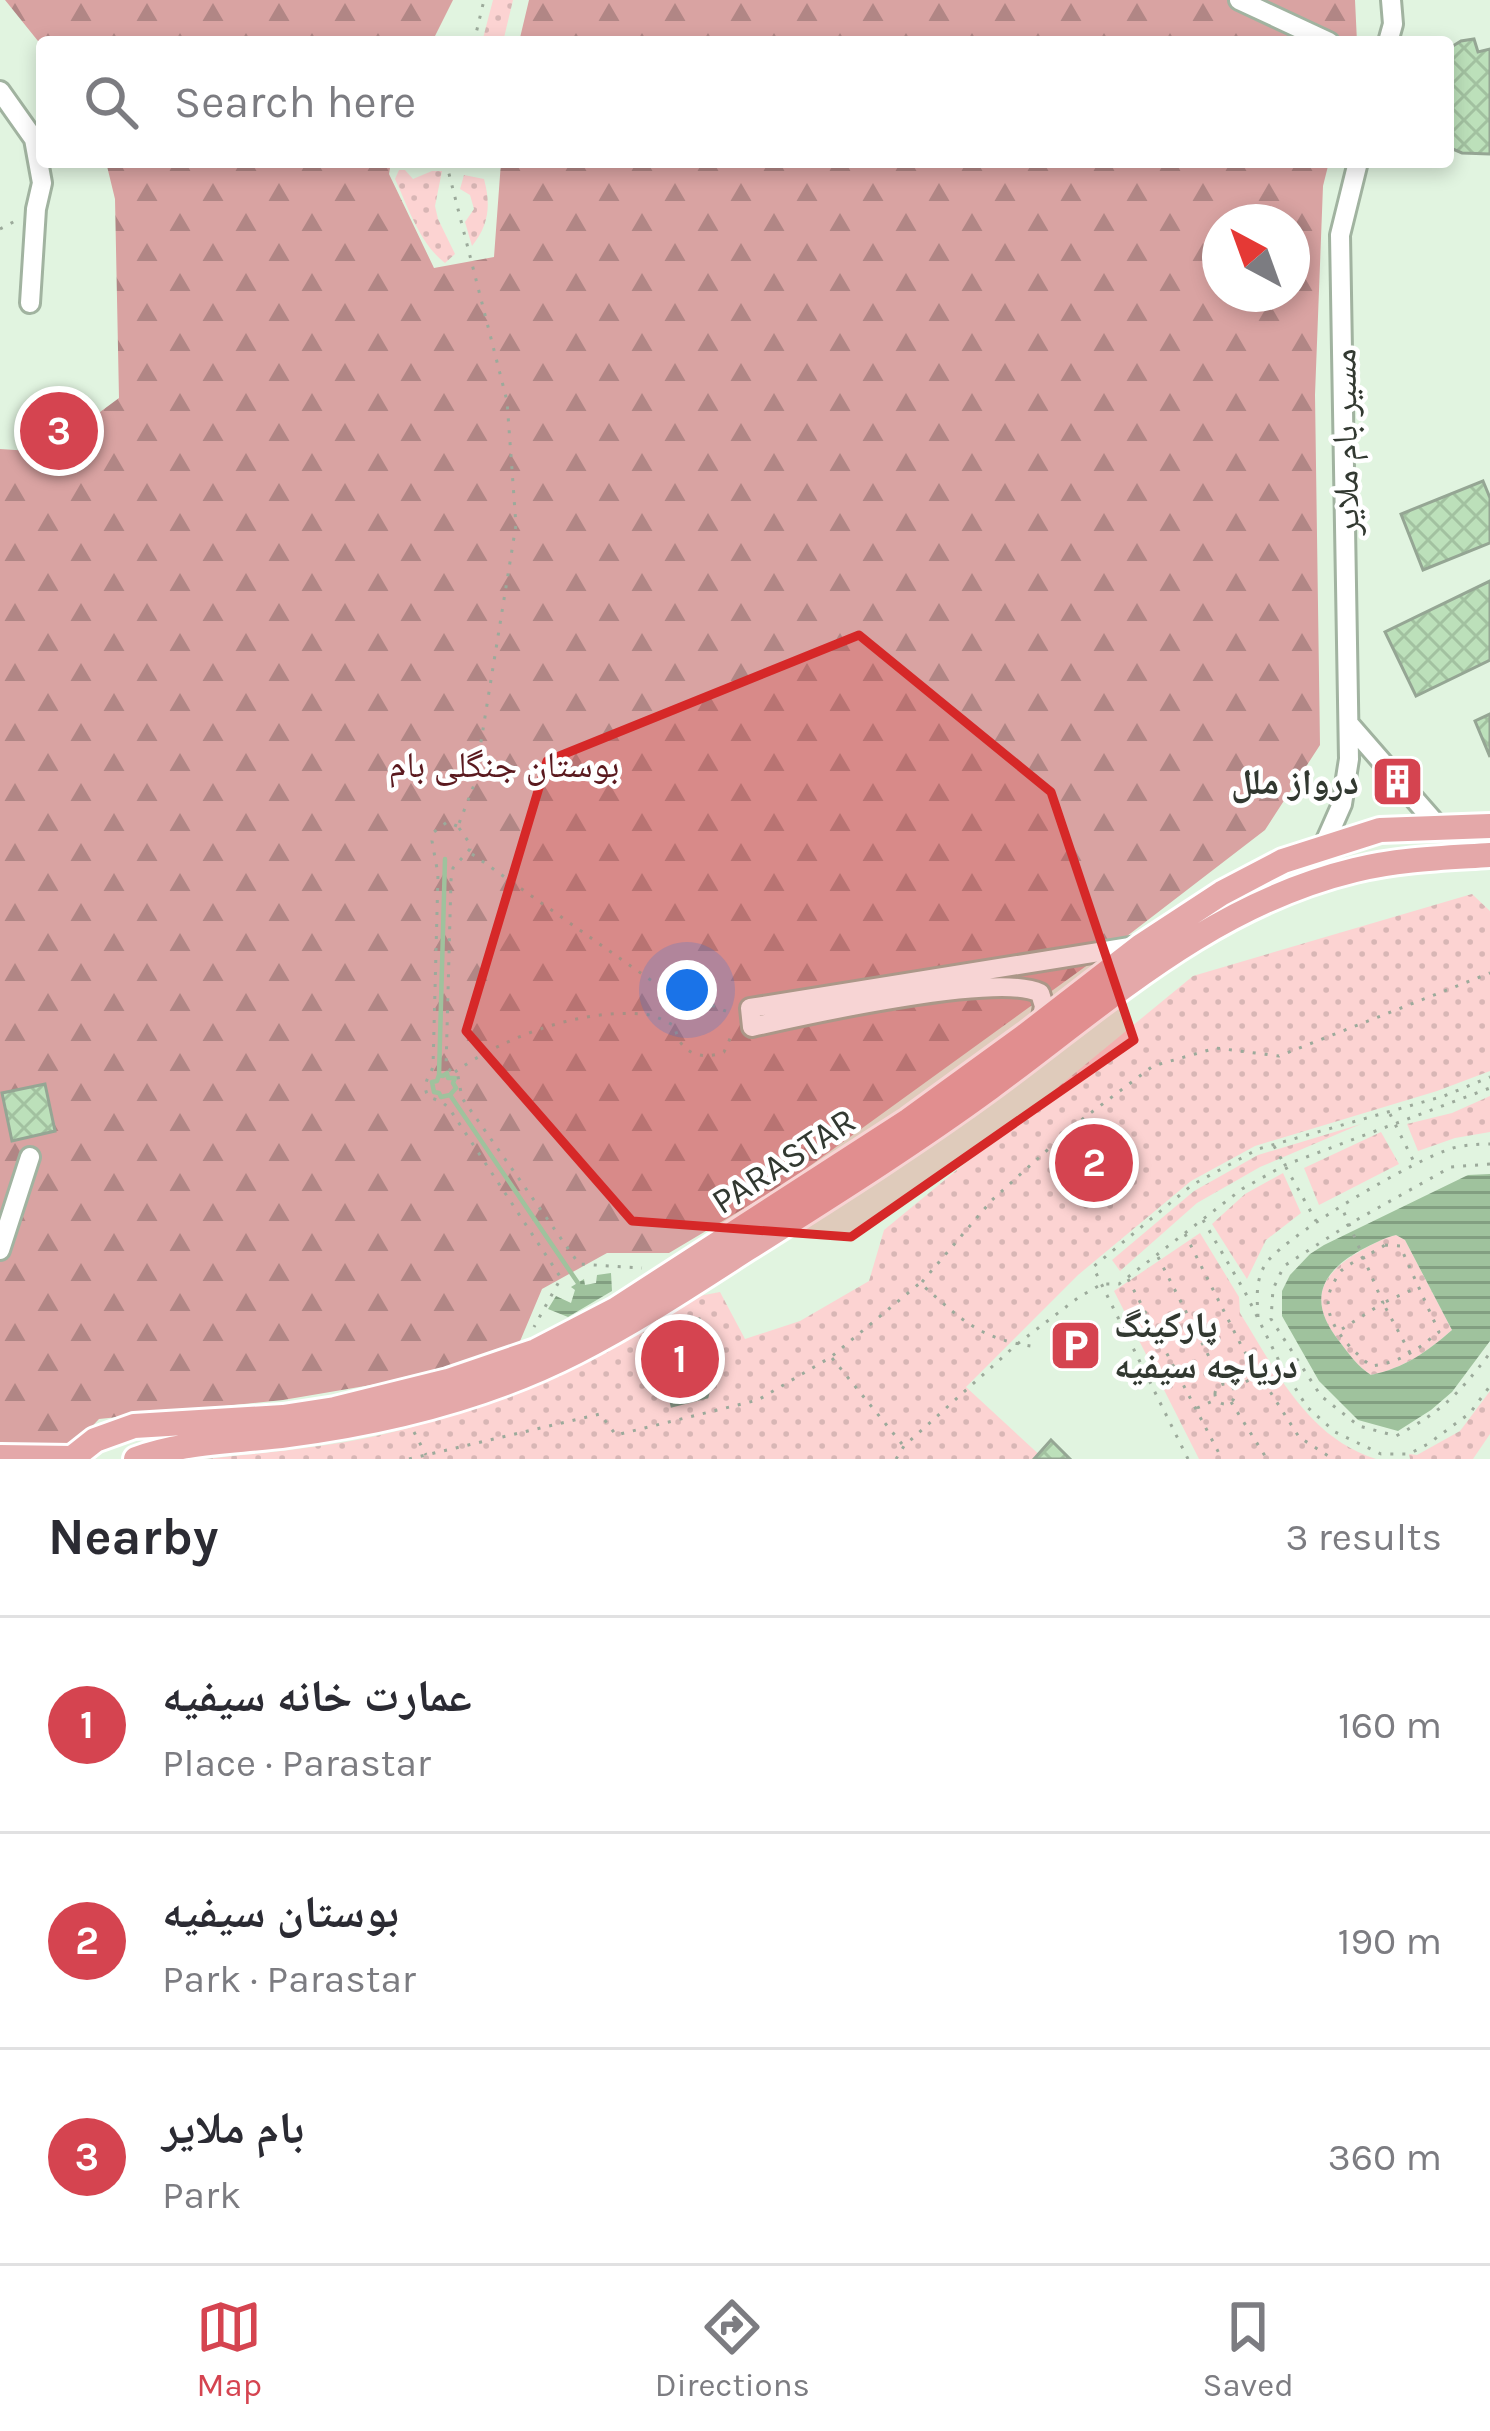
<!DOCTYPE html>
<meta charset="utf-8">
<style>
:root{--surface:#fff;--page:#f7f7f7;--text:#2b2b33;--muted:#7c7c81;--line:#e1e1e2;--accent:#d54450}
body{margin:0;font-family:Karla,"Noto Naskh Arabic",sans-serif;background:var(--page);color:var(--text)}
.compass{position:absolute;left:1202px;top:204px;width:108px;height:108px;border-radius:50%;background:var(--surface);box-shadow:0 6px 18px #0003;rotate:319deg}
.you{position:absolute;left:687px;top:990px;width:42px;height:42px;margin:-30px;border:9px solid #fff;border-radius:50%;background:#1a73e8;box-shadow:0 0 0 18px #1a73e833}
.badge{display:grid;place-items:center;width:78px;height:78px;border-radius:50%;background:var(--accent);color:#fff;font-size:39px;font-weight:700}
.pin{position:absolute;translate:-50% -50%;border:6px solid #fff;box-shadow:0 3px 12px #0006}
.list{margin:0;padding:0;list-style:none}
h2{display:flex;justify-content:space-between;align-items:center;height:156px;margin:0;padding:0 48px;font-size:51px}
h2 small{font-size:39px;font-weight:400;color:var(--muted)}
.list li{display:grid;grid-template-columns:78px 1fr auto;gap:36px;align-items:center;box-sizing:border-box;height:216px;padding:0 48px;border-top:3px solid var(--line)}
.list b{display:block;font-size:45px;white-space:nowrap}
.list p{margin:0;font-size:39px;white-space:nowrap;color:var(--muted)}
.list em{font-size:39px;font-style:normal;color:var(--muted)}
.icon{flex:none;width:66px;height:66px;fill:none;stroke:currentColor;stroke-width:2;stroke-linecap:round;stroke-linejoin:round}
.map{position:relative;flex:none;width:1490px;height:1459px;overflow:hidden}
.search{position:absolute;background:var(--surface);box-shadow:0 6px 18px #0003;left:36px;right:36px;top:36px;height:132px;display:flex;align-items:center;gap:30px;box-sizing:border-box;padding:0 42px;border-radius:12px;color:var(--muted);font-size:45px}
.sheet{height:804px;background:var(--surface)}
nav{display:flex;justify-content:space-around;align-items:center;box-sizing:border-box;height:168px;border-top:3px solid var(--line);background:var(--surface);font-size:33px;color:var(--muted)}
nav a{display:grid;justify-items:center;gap:6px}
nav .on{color:var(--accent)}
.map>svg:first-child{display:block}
</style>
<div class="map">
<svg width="1490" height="1459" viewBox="0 0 1490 1459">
<defs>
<pattern id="grass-dots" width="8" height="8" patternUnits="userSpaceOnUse" patternTransform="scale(3)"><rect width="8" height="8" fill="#fcd3d2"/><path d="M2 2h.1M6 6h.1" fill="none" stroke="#d8b6b5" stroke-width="1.8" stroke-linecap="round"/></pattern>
<pattern id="forest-firs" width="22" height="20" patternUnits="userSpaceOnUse" patternTransform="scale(3)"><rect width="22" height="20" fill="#d9a3a2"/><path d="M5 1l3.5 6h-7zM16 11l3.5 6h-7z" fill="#b18685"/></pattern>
<pattern id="water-rules" width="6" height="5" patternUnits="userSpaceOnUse" patternTransform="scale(3)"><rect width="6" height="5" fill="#9fc29d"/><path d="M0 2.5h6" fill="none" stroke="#829f81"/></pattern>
<pattern id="building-cross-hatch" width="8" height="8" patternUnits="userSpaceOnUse" patternTransform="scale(3)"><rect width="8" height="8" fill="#bce0ba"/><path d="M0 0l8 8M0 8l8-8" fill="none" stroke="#a2c1a0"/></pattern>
</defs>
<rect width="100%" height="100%" fill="#e1f4e0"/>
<path fill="url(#grass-dots)" d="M493 0H513L503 42H482Z
M399 170H405L413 179 432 171H442L435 206 438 219 455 254 445 263C420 244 408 207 395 179Z
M464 175 484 179C491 205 489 225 472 246L465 222 474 209 470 195 460 189Z
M1472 894 1490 911V1071L1437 1091 1255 1146 1191 1181 1078 1275 966 1387 1044 1459H206C270 1452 335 1447 397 1431 505 1404 604 1354 699 1296L720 1292 745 1339 800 1321 869 1281 884 1230 1193 976Z
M1490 1096V1132L1455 1138 1418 1151 1407 1124 1452 1113Z
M1361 1124 1260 1167 1197 1203 1120 1271 1112 1260 1194 1191 1258 1155Z
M1381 1132 1399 1164 1319 1205 1304 1168Z
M1283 1173 1301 1213 1266 1240 1247 1279 1212 1224 1245 1194Z
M1200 1233 1239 1297 1240 1313C1276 1371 1307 1437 1376 1459H1199L1114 1291Z
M1396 1235 1405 1240 1452 1330C1427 1352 1404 1368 1371 1375 1357 1366 1349 1354 1339 1341 1307 1300 1320 1274 1362 1250 1373 1244 1383 1238 1396 1235Z
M1490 1391V1434L1473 1459H1410L1409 1454 1417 1455 1460 1431Z"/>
<path fill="url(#forest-firs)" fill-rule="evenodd" d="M5 0H453L432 42H42V46Z
M529 0H1355L1357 42H519Z
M106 162H391L389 174 434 268 494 257 501 162H1329L1323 186 1315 395 1320 745 1265 830 1118 943 785 1184 669 1253H607L542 1289 518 1346 418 1377 283 1400 99 1419 61 1459 0 1454V449L46 452 119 398 115 199ZM1220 222H1292V294H1220Z"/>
<path fill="url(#water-rules)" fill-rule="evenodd" d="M1490 1174V1341L1452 1392 1431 1410 1398 1431 1358 1420 1319 1381 1282 1316V1291L1290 1275 1310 1254 1324 1245 1468 1175ZM1396 1235 1405 1240 1452 1330C1427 1352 1404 1368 1371 1375 1357 1366 1349 1354 1339 1341 1308 1302 1319 1273 1361 1250 1373 1244 1383 1238 1396 1235Z
M611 1273 612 1291 568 1317 548 1309 556 1296 571 1303 575 1290 571 1287 584 1279 585 1285 596 1283 597 1275Z"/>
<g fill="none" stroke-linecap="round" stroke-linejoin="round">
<path stroke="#9fc29d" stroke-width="4.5" d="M439 1075 445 859
M450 1095 441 1097 439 1093 434 1092 432 1082 437 1081 439 1075 443 1076 447 1073 448 1078H455L453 1083 456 1088 450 1095 578 1283"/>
</g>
<path fill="url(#building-cross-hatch)" stroke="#95a694" stroke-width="3" d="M1474 39 1478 52 1490 49V154L1462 153 1448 147V49L1461 41Z
M1483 481 1490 498V543L1423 570 1401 514Z
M1490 581V660L1416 696 1385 632Z
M1490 714V757L1475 721Z
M45 1084 55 1131 12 1141 2 1093Z
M699 1319 713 1386 709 1389 707 1397 672 1406 670 1397 659 1393 645 1333Z
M1051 1440 1070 1459H1034Z"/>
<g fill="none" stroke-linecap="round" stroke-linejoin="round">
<defs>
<path id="minor" d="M1239 0 1329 42
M1388 42 1393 24 1391 0
M0 91 34 139 42 183 36 209 30 303
M1349 724 1438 826
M1323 847 1342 804 1349 759 1340 235 1358 162
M1041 1022 1044 1006 1040 993C998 972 805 1015 752 1027L750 1008 1136 946
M0 1250 30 1157"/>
<path id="major" d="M0 1457 72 1458
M71 1459 95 1440 134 1426 283 1417 335 1409 448 1381 536 1351 615 1310 909 1120 1026 1035 1141 946 1222 893 1283 861 1380 830 1490 826
M136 1459C185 1441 237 1442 288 1435 388 1422 486 1398 576 1352 635 1322 691 1285 747 1249 829 1197 912 1145 990 1088 1107 1002 1210 905 1355 870 1400 859 1444 858 1490 855"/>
</defs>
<use href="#minor" stroke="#a1b3a0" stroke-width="24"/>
<use href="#major" stroke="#fff" stroke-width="30"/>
<path stroke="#9caa9b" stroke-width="3" stroke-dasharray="3 9" stroke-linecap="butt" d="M474 42 484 0
M446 162 507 401 516 525 474 785 458 826
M0 229 19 219
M457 826 447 822 434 832 432 841 438 874 433 1067C428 1079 421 1086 429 1097L442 1102 449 1108 561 1278 534 1327
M459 828 468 841 470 849 453 868 451 880 446 1067 458 1076 462 1098 579 1264 642 1268
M472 854 686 1005 714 1006 730 1013
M455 1072C505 1036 587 1006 650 1015 658 1017 667 1022 675 1026 678 1053 701 1061 724 1052L733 1032
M1390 1114 1415 1164
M1274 1146 1316 1221
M1490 1164 1451 1167 1351 1223 1284 1266 1273 1289 1271 1319 1321 1396 1359 1426 1396 1436C1442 1411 1458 1395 1490 1353
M1203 1220 1245 1292 1281 1365 1307 1407 1335 1432 1381 1454H1409L1428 1444 1470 1413 1490 1386
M1185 1234 1243 1349 1299 1437 1333 1459
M1385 1245 1400 1246 1439 1332C1415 1351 1402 1362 1371 1366 1349 1348 1317 1317 1332 1286 1335 1281 1338 1273 1342 1270 1354 1260 1372 1254 1385 1245Z
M1158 1257 1223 1384
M1128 1279 1222 1459
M922 1282 992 1200 1076 1124 1153 1066 1216 1048 1279 1056 1490 973
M1258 1317C1257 1297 1255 1279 1267 1262 1291 1232 1415 1159 1453 1148 1465 1145 1477 1144 1490 1144
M1342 1329 1383 1303 1342 1208
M1410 1353 1383 1303 1416 1288
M832 1358 902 1444
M1215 1394a10 10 0 1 1 20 0a10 10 0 1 1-20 0Z
M1235 1387 1280 1365
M1231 1402 1267 1459
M1197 1408 1215 1400
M414 1432 426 1455
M409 1459 600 1414 616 1435 758 1400 831 1357 920 1283C962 1320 980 1340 1038 1347
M896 1459 904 1446 1016 1345 1079 1297 1102 1284H1119L1242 1189 1285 1165 1490 1088
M1188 1459 1093 1267 1192 1185 1258 1149 1444 1096 1490 1077"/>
<use href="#minor" stroke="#fff" stroke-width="18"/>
<use href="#major" stroke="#e4a8a9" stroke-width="24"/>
</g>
<path fill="#d62828" fill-opacity="0.2" stroke="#d62828" stroke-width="9" stroke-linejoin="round" d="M859 635 1051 792 1134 1040 851 1237 632 1221 466 1031 547 761Z"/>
<defs>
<symbol id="building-square" viewBox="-11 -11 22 22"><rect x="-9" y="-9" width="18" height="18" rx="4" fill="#d54450" stroke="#fff"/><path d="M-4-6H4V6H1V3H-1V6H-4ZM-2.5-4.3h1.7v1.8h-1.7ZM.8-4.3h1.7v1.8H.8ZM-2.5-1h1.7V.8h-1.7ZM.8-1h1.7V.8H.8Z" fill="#fff"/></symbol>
<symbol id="parking-square" viewBox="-11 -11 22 22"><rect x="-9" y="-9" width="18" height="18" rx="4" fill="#d54450" stroke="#fff"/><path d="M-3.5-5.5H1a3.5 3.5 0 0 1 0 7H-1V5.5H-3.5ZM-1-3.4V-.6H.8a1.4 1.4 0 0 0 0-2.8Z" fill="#fff"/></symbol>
</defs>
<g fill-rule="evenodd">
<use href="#building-square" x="1368" y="752" width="59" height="59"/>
<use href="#parking-square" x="1046" y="1316" width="59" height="59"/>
</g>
<g text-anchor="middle" stroke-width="9" stroke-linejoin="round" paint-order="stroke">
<g font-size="36" fill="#323931" stroke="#fff">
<text transform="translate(1344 442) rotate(-91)" y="13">مسیر بام ملایر</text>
<text transform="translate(783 1160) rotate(-33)" y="13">PARASTAR</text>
</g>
<g font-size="36" fill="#5a191e" stroke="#fff">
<text x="504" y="777">بوستان جنگلی بام</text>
</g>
<g font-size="36" font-weight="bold" fill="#323931" stroke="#fff" text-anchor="end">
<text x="1359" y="794">درواز ملل</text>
<text x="1114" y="1337" text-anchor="start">پارکینگ<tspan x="1114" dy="41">دریاچه سیفیه</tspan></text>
</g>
</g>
</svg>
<svg class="compass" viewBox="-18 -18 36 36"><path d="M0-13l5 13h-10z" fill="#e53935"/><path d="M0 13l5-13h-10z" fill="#7c7c81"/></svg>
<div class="you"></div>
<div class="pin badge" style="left:680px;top:1359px">1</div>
<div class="pin badge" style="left:1094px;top:1163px">2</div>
<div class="pin badge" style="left:59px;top:431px">3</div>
<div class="search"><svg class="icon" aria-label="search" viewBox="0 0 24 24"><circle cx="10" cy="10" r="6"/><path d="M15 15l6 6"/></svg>Search here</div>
</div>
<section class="sheet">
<h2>Nearby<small>3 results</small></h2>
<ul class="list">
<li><span class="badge">1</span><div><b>عمارت خانه سیفیه</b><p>Place · Parastar</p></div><em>160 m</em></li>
<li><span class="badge">2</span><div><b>بوستان سیفیه</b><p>Park · Parastar</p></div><em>190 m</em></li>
<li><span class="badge">3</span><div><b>بام ملایر</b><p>Park</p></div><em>360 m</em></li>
</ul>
</section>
<nav>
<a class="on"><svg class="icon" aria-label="map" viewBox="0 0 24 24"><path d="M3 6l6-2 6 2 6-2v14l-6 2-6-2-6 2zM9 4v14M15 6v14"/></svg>Map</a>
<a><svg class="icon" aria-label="directions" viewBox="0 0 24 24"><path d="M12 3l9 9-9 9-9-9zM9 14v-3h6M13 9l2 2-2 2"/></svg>Directions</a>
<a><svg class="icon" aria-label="saved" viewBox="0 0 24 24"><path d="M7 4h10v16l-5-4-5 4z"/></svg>Saved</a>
</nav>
